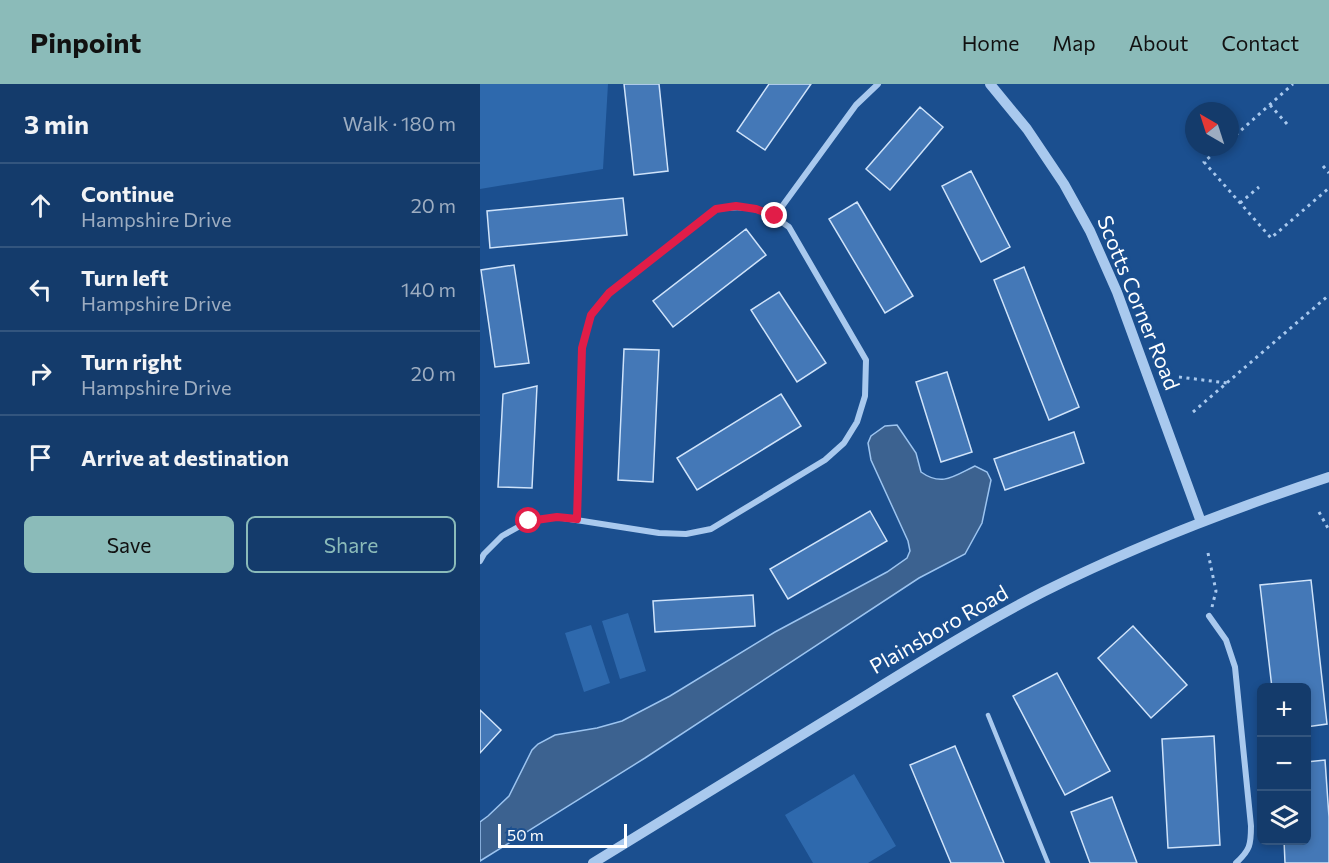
<!DOCTYPE html>
<meta charset="utf-8">
<style>
:root{--surface:#143b6b;--page:#214673;--text:#f1f3f6;--muted:#9dadc1;--line:#33557e;--accent:#8bbbb9}
body{margin:0;font-family:Commissioner,sans-serif;background:var(--page);color:var(--text)}
.controls{position:absolute;right:18px;bottom:18px;display:grid;overflow:hidden;border-radius:9px;box-shadow:0 3px 9px #0003}
.controls button{width:54px;height:54px;display:grid;place-items:center;padding:0;border:0;border-bottom:2px solid var(--line);background:var(--surface);color:var(--text);font:30px sans-serif}
.compass{position:absolute;left:705px;top:18px;width:54px;height:54px;border-radius:50%;background:var(--surface);box-shadow:0 3px 9px #0003;rotate:321deg}
.scale{position:absolute;left:18px;bottom:15px;width:129px;box-sizing:border-box;padding-left:6px;border:3px solid #fff;border-top:0;font-size:16px;line-height:21px;white-space:nowrap;color:#fff;-webkit-text-stroke:4px #1b4f8f;paint-order:stroke}
.stop{position:absolute;width:18px;height:18px;margin:-14px;border:4px solid #e11d48;border-radius:50%;background:#fff}
.stop.end{background:#e11d48;border-color:#fff;box-shadow:0 2px 6px #0008}
.list{margin:0;padding:0;list-style:none}
h2{display:flex;justify-content:space-between;align-items:center;height:78px;margin:0;padding:0 24px;font-size:26px}
h2 small{font-size:20px;font-weight:400;color:var(--muted)}
.list li{display:grid;grid-template-columns:39px 1fr auto;gap:18px;align-items:center;box-sizing:border-box;height:84px;padding:0 24px;border-top:2px solid var(--line)}
.list b{display:block;font-size:22px;white-space:nowrap}
.list p{margin:0;font-size:20px;white-space:nowrap;color:var(--muted)}
.list em{font-size:20px;font-style:normal;color:var(--muted)}
.actions{display:flex;gap:12px;padding:18px 24px}
.actions a{flex:1;padding:14px 0;border:2px solid var(--accent);border-radius:9px;text-align:center;font-size:21px;color:var(--accent)}
.actions .main{background:var(--accent);color:#111}
.icon{flex:none;width:33px;height:33px;fill:none;stroke:currentColor;stroke-width:2;stroke-linecap:round;stroke-linejoin:round}
.map{position:relative;flex:none;width:849px;height:779px;overflow:hidden}
header{display:flex;align-items:center;gap:36px;box-sizing:border-box;height:84px;padding:0 30px;background:var(--accent);color:#111}
header strong{font-size:28px}
nav{display:flex;gap:33px;margin-inline-start:auto;font-size:21px}
main{display:flex}
aside{flex:1;background:var(--surface)}
.map>svg:first-child{display:block}
</style>
<header>
<strong>Pinpoint</strong>
<nav><a>Home</a><a>Map</a><a>About</a><a>Contact</a></nav>
</header>
<main>
<aside>
<h2>3 min<small>Walk · 180 m</small></h2>
<ul class="list">
<li><svg class="icon" aria-label="ahead" viewBox="0 0 24 24"><path d="M12 20V5M6 11l6-6 6 6"/></svg><div><b>Continue</b><p>Hampshire Drive</p></div><em>20 m</em></li>
<li><svg class="icon" aria-label="left" viewBox="0 0 24 24"><path d="M17 20v-9H6M10 6l-5 5 5 5"/></svg><div><b>Turn left</b><p>Hampshire Drive</p></div><em>140 m</em></li>
<li><svg class="icon" aria-label="right" viewBox="0 0 24 24"><path d="M7 20v-9h11M14 6l5 5-5 5"/></svg><div><b>Turn right</b><p>Hampshire Drive</p></div><em>20 m</em></li>
<li><svg class="icon" aria-label="arrive" viewBox="0 0 24 24"><path d="M6 21V4h12l-3 4 3 4H6"/></svg><div><b>Arrive at destination</b></div></li>
</ul>
<div class="actions"><a class="main">Save</a><a>Share</a></div>
</aside>
<div class="map">
<svg width="849" height="779" viewBox="0 0 849 779">
<rect width="100%" height="100%" fill="#1b4f8f"/>
<path fill="#2e69ad" d="M0 0H128L123 85 0 105Z
M148 529 166 587 140 595 122 537Z
M111 541 130 599 104 608 85 549Z
M374 690 416 762 388 779H333L305 731Z"/>
<path fill="#3c6290" stroke="#9cc4f0" stroke-width="1.5" d="M417 341 436 369 441 388C462 403 474 392 495 382L507 388 511 396 502 439 485 470 439 494 165 674 0 777V738L8 732 29 712 52 666 58 660 75 651 117 644 142 637 190 612 295 548 407 488 427 474 430 467 428 457 391 376 388 359 391 352 405 342Z"/>
<path fill="#4478b7" stroke="#cfe3fa" stroke-width="1.5" d="M144 0H179L188 87 154 91Z
M289 0H331L285 66 257 47Z
M440 23 463 43 410 106 386 85Z
M491 87 530 163 501 178 462 102Z
M143 114 147 151 10 164 7 127Z
M377 118 433 212 405 229 349 135Z
M266 145 286 171 193 243 173 217Z
M34 181 49 279 15 283 1 186Z
M544 183 599 323 569 336 514 196Z
M299 208 346 279 317 298 271 226Z
M144 265 179 266 173 398 138 396Z
M467 288 492 368 461 378 436 298Z
M57 302 52 404 18 403 23 310Z
M301 310 321 342 217 406 197 374Z
M594 348 604 379 525 406 514 375Z
M390 427 407 457 308 515 290 485Z
M831 496 847 640 826 643V604H792L780 501Z
M273 511 275 542 175 548 173 517Z
M653 542 707 601 671 634 618 574Z
M577 589 630 687 585 711 533 612Z
M0 626 21 646 0 669Z
M734 652 740 761 688 764 682 655Z
M475 662 524 779H471L430 681Z
M845 676 849 733V779H805L804 756H826V678Z
M632 713 657 779H610L591 728Z"/>
<g fill="none" stroke-linecap="round" stroke-linejoin="round">
<path stroke="#a9c9ee" stroke-width="3" stroke-dasharray="3 4.5" stroke-linecap="butt" d="M790 21 807 40
M750 56 813 0
M741 63 724 78 791 154 849 104
M843 82 849 89
M760 119 779 103
M699 293 747 299
M713 328 849 211
M839 428 849 446
M728 469 736 507 732 523"/>
<path stroke="#a9c9ee" stroke-width="4.5" d="M508 631 568 779"/>
<path stroke="#a9c9ee" stroke-width="6" d="M295 132 376 21 398 0
M0 477 4 470 22 452 49 437 77 433 179 449 206 450 231 445 345 376 364 359 377 338 385 312 386 276 309 143C283 124 267 120 236 125L129 209 111 231 102 264 97 435
M729 532 746 556 755 583 771 742C771 761 770 766 756 779"/>
<path stroke="#a9c9ee" stroke-width="10" d="M510 0 547 45 584 100 610 147 637 208 721 438
M113 779C197 728 280 676 364 625 429 585 495 543 563 508 655 462 751 425 849 393"/>
</g>
<g fill="none" stroke-linecap="round" stroke-linejoin="round">
<path stroke="#e11d48" stroke-width="8" d="M49 437 77 433 97 435 102 264 111 231 129 209 236 125 256 122 276 125 295 132"/>
</g>
<g text-anchor="middle" stroke-width="6" stroke-linejoin="round" paint-order="stroke">
<g font-size="21" fill="#fff" stroke="#1b4f8f">
<text transform="translate(658 219) rotate(68)" y="7">Scotts Corner Road</text>
<text transform="translate(459 546) rotate(-30)" y="7">Plainsboro Road</text>
</g>
</g>
</svg>
<div class="controls">
<button>+</button>
<button>−</button>
<button><svg class="icon" aria-label="layers" viewBox="0 0 24 24"><path d="M12 4l9 5-9 5-9-5zM3 14l9 5 9-5"/></svg></button>
</div>
<svg class="compass" viewBox="-18 -18 36 36"><path d="M0-13l5 13h-10z" fill="#e53935"/><path d="M0 13l5-13h-10z" fill="#9dadc1"/></svg>
<div class="scale">50 m</div>
<div class="stop" style="left:49px;top:437px"></div>
<div class="stop end" style="left:295px;top:132px"></div>
</div>
</main>
